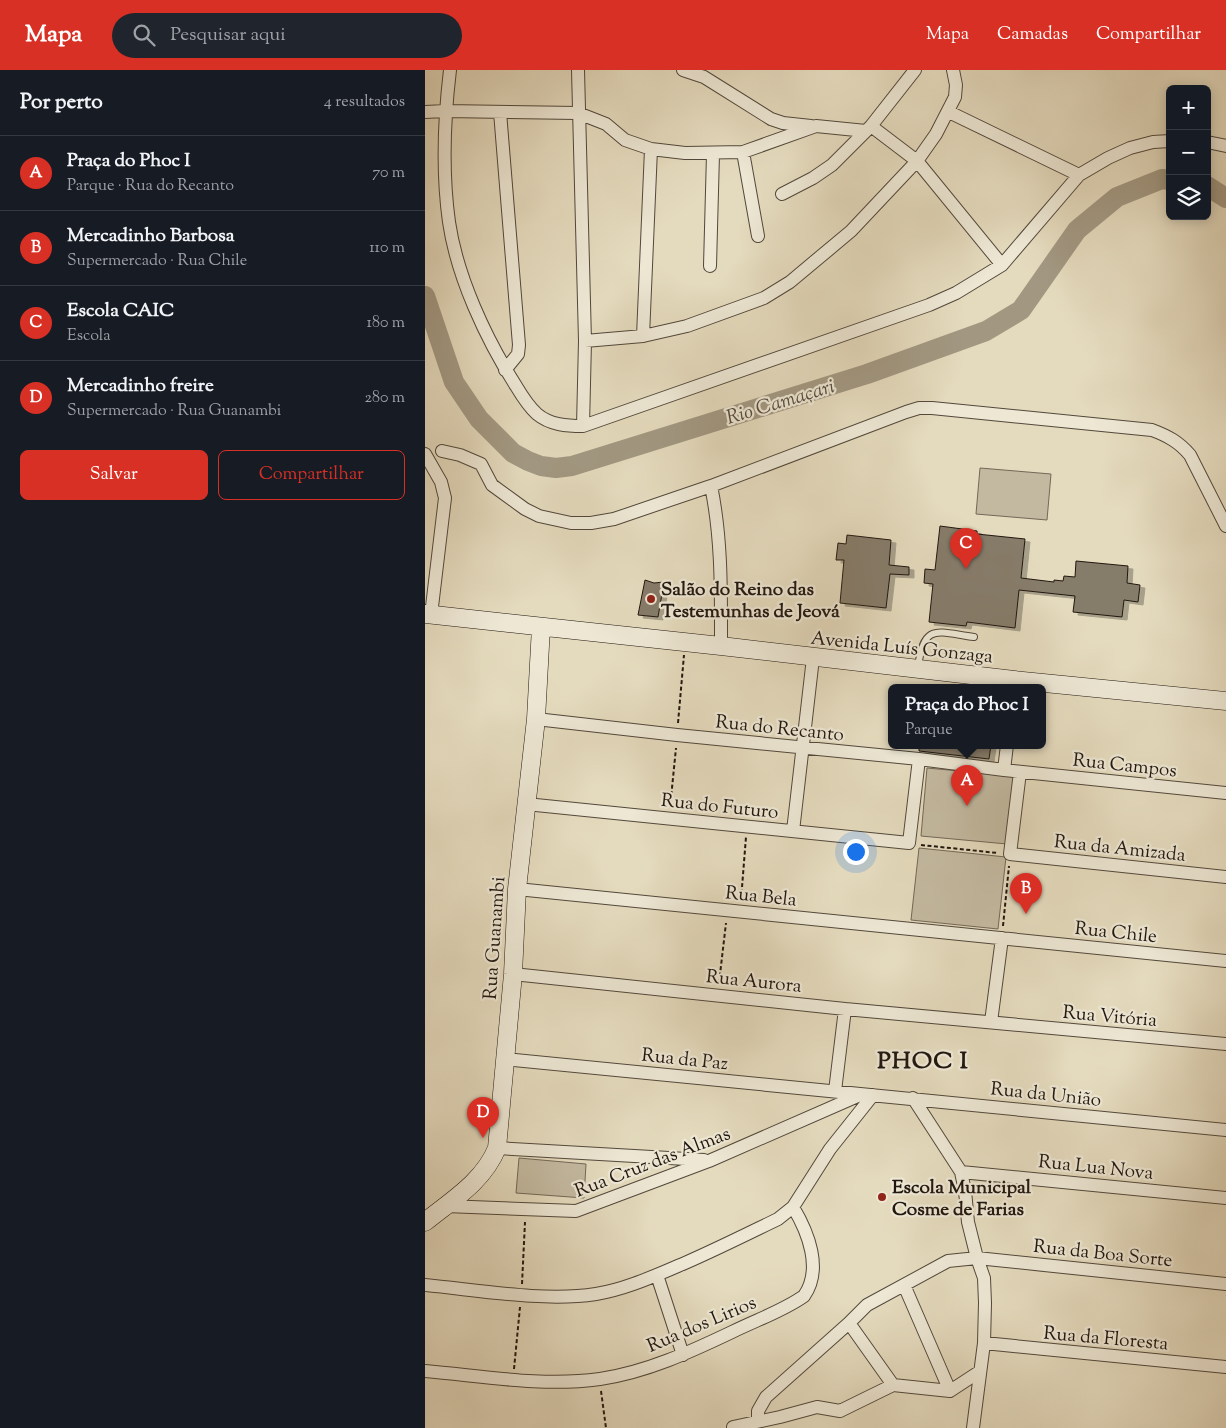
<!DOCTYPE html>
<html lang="pt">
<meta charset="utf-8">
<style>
:root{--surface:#171b24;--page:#20242c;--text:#f1f3f6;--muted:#9ea1a6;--line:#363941;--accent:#d93025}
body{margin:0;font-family:"Sorts Mill Goudy",serif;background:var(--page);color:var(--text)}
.controls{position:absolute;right:15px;top:15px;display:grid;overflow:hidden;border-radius:8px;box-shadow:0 2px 12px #0003}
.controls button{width:45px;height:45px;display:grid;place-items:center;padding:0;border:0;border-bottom:1px solid var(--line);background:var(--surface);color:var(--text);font:25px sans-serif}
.you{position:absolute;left:430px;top:781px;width:18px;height:18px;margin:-12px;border:4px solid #fff;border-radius:50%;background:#1a73e8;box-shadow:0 0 0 8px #1a73e833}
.badge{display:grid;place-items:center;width:32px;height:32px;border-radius:50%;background:var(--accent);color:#fff;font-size:16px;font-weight:700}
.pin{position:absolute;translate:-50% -41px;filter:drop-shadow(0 1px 2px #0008)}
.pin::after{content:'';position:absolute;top:26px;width:18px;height:15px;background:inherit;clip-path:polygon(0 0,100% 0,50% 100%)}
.popup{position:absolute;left:463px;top:614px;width:158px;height:65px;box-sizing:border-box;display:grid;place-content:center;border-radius:8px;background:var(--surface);filter:drop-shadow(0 1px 4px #0005);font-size:16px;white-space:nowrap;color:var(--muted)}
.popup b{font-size:19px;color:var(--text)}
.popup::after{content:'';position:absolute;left:50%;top:100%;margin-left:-10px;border:10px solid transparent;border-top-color:var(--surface)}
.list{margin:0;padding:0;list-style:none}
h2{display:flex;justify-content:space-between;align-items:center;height:65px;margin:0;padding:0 20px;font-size:21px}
h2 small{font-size:16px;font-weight:400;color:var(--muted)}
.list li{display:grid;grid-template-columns:32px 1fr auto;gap:15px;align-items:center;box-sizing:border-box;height:75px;padding:0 20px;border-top:1px solid var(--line)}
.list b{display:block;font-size:19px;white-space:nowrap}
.list p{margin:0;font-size:16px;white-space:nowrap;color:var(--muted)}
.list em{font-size:16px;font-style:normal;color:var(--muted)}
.actions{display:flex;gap:10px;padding:15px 20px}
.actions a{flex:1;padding:11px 0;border:1px solid var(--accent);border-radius:8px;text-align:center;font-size:18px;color:var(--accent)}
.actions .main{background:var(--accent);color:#fff}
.icon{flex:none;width:28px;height:28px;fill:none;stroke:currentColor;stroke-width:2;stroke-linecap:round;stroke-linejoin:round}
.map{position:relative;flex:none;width:801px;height:1358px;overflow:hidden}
header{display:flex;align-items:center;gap:30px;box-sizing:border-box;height:70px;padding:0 25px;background:var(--accent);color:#fff}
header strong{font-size:24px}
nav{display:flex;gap:28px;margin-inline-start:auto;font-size:18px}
.search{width:350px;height:45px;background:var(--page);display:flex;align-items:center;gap:12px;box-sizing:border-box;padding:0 18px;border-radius:28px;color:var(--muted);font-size:19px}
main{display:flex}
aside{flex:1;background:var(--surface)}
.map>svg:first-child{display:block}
</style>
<header>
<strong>Mapa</strong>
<div class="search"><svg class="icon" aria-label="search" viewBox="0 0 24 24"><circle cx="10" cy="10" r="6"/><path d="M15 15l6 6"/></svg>Pesquisar aqui</div>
<nav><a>Mapa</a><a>Camadas</a><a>Compartilhar</a></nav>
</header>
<main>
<aside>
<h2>Por perto<small>4 resultados</small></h2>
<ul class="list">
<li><span class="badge">A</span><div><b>Praça do Phoc I</b><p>Parque · Rua do Recanto</p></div><em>70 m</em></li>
<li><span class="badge">B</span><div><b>Mercadinho Barbosa</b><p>Supermercado · Rua Chile</p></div><em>110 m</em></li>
<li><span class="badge">C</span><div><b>Escola CAIC</b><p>Escola</p></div><em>180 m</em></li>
<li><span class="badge">D</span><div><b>Mercadinho freire</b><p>Supermercado · Rua Guanambi</p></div><em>280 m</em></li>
</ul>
<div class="actions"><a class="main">Salvar</a><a>Compartilhar</a></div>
</aside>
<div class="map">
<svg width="801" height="1358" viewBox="0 0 801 1358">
<defs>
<filter id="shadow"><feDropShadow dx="5" dy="3" stdDeviation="0" flood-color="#0004"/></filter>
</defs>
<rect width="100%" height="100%" fill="#e4dabd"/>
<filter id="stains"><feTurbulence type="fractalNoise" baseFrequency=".004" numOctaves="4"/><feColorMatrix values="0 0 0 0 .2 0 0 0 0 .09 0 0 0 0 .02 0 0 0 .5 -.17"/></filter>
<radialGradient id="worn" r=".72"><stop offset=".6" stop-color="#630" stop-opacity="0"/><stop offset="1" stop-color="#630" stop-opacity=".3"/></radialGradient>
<path fill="#c3b9a0" stroke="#726858" d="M555 398 626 404 622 450 551 444Z
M502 698 589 706 582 774 496 766Z
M494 778 581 787 573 859 486 850Z
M94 1088 161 1094 159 1128 91 1123Z"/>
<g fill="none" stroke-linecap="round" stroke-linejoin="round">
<path stroke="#a29882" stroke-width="20" d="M782 116 801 128
M0 226 29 312 54 349 88 383 103 391 116 396 131 398 147 396 442 304 561 261 596 240 652 160 692 127 737 109 745 110"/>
</g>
<path fill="#867c6a" stroke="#211710" filter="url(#shadow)" d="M515 456 552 461V464L600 469 596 508 629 512V510L638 511 639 506 650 507 651 491 703 496 702 513 715 515 713 532 699 530 697 547 648 542 650 526 594 520 590 558 542 552 541 556 504 552 508 514 499 513 500 499 510 500Z
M422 465 466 470 464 495 484 497V505L465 504 461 538 415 533 419 490H411L413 473 421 474Z
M220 510 229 513 239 512 233 547 213 545Z
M494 675H566L564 689 494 681Z"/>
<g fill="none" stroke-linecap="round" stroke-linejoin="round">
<defs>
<path id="lane" d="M493 597C499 552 512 562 549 567"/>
<path id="street" d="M25 0C19 50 17 102 24 152 32 207 61 269 91 316 97 326 103 336 112 344 125 355 142 356 158 356L504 235 531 223 577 195 654 105 683 88 705 78 728 72 745 71
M153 0 160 271 158 356
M258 0 279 7 346 49 358 53 386 56
M0 42 20 41 153 43 181 54 200 70 226 79 260 83 318 82 391 56 441 61
M75 42 94 275 93 284 80 300
M524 42 654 105
M446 56 492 91 577 195
M782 72 801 76
M318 82 333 166
M357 124 388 108 407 95 446 56 490 0
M285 196 288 84
M218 266 226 79
M160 271 218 266 262 256 339 228 365 212 426 161 492 91 511 64 530 27 531 15 528 0
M17 381 35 385 56 394 67 415 100 439 114 446 146 453H166L189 449 286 416 481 342 494 338H507L727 360C743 366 754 372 765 385L801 456
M0 384 16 412 20 428 6 545
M286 416C297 469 296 522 296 576
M111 649 252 665 494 689 579 700 801 723
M579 700 582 675
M595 702 585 784 801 807
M101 734 484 773 494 689
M368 761 388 588
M92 819 801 891
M88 904 420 939 801 974
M566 952 577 868
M79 989 801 1060
M410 1021 420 939
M488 1028 536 1102 540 1121 543 1152 552 1188 559 1208 560 1233 559 1273 548 1358
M72 1078 279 1090
M536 1102 801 1128
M20 1136 151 1141 284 1091 435 1025
M232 1205 258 1285
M0 1215C53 1220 119 1232 171 1224 202 1219 231 1205 260 1193 292 1179 322 1164 353 1149L368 1137 405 1079 448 1025
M479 1215 525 1321
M424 1253 442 1235 523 1191 552 1188 801 1214
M559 1273 801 1297
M0 1301C58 1306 117 1317 175 1309 222 1302 265 1282 307 1262 331 1250 358 1241 379 1226 398 1199 383 1162 368 1137
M333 1351V1341L341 1327 424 1253 468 1315 525 1321 554 1302
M308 1357 355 1347 392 1337 415 1341 468 1315"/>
<path id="secondary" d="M0 544 296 576 589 610 801 631
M0 1152C27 1130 58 1112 72 1078L88 904 92 819 111 649 116 557"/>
</defs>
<use href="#lane" stroke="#52483b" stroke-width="8"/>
<use href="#street" stroke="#52483b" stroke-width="14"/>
<use href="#secondary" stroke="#211710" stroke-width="19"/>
<path stroke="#211710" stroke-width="2" stroke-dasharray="4 2.5" stroke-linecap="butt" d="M253 653 259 585
M245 738 251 678
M496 775 573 783
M316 830 321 767
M578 856 584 796
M294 913 301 853
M97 1214 100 1152
M89 1299 95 1237
M176 1321 181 1358"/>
<use href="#lane" stroke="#ede7d4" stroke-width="6"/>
<use href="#street" stroke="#ede7d4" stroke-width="12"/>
<use href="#secondary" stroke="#ede7d4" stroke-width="18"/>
</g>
<g fill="#8f2418" stroke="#ede7d4" stroke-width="2">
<circle cx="226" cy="529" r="5"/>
<circle cx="457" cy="1127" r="5"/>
</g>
<g text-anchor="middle" stroke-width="4.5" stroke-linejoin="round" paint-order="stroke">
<g font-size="19" font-weight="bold" fill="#211710" stroke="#ede7d4" text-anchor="start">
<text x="236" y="525">Salão do Reino das<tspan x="236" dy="22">Testemunhas de Jeová</tspan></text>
<text x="467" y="1123">Escola Municipal<tspan x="467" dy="22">Cosme de Farias</tspan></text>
</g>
<g font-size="19" fill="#211710" stroke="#ede7d4">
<text transform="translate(477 576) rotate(6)" y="7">Avenida Luís Gonzaga</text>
<text transform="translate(355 657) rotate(6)" y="7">Rua do Recanto</text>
<text transform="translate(700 694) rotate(6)" y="7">Rua Campos</text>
<text transform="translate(295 735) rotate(6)" y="7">Rua do Futuro</text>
<text transform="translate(695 777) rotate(6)" y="7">Rua da Amizada</text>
<text transform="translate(336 825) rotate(6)" y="7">Rua Bela</text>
<text transform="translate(691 861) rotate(6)" y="7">Rua Chile</text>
<text transform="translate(68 868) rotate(-86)" y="7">Rua Guanambi</text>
<text transform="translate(329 910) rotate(6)" y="7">Rua Aurora</text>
<text transform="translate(685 945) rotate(5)" y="7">Rua Vitória</text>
<text transform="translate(260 988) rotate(6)" y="7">Rua da Paz</text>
<text transform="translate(621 1023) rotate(6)" y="7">Rua da União</text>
<text transform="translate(227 1091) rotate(-21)" y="7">Rua Cruz das Almas</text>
<text transform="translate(671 1096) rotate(6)" y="7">Rua Lua Nova</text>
<text transform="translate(678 1182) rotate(6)" y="7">Rua da Boa Sorte</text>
<text transform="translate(276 1253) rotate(-23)" y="7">Rua dos Lirios</text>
<text transform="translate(681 1267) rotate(5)" y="7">Rua da Floresta</text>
</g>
<g font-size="20" font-style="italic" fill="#554b3e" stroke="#ede7d4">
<text transform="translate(355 331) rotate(-17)" y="7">Rio Camaçari</text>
</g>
<g font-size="24" font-weight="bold" letter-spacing="1" fill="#211710" stroke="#ede7d4">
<text x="498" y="998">PHOC I</text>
</g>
</g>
<rect width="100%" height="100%" filter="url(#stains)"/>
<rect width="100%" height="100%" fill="url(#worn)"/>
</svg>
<div class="controls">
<button>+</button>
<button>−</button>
<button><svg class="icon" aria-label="layers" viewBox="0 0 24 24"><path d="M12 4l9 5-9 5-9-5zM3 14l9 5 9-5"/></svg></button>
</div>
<div class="you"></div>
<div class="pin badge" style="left:542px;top:736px">A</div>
<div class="popup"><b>Praça do Phoc I</b>Parque</div>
<div class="pin badge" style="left:601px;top:844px">B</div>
<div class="pin badge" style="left:541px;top:499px">C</div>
<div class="pin badge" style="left:58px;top:1068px">D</div>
</div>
</main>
